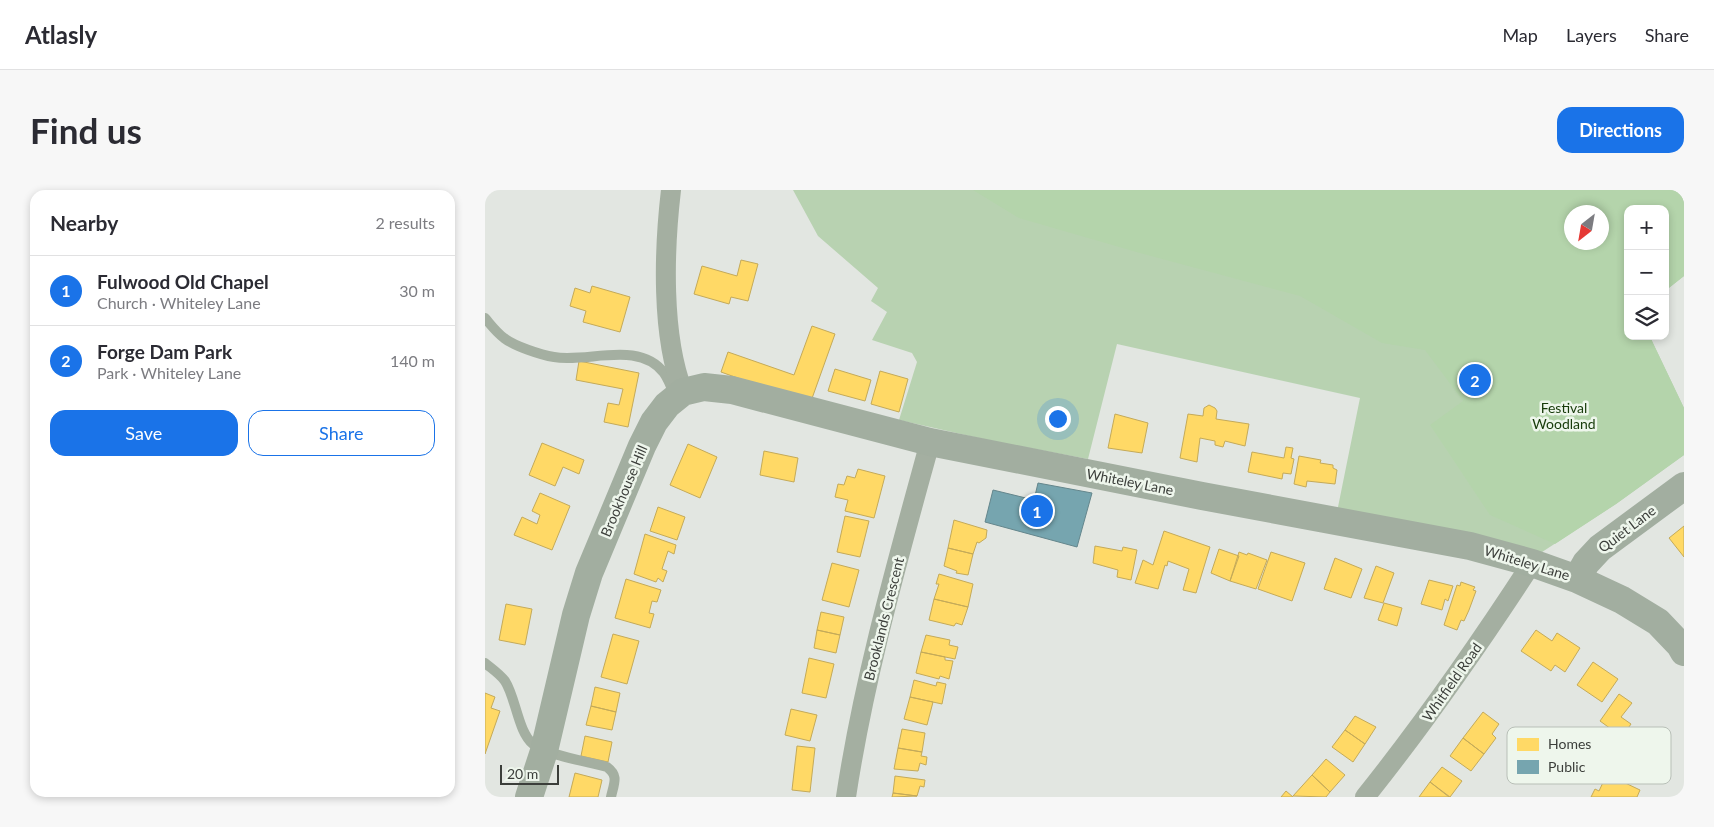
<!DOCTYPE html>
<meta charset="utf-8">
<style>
:root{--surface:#fff;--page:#f7f7f7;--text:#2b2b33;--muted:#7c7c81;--line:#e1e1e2;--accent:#1a73e8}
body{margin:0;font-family:Lato,sans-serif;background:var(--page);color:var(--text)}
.controls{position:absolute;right:15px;top:15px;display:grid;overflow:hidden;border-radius:10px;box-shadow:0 2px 8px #0003}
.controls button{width:45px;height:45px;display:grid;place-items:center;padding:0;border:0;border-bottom:1px solid var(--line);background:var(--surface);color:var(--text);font:25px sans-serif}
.compass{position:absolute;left:1079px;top:15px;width:45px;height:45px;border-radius:50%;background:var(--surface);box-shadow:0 2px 8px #0003;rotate:211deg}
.scale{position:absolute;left:15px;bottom:12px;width:59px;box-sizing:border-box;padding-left:5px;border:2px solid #3b3e3a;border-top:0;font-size:14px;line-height:18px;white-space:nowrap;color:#3b3e3a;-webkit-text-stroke:4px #eef6ec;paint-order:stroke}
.you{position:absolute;left:572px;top:228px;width:18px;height:18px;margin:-12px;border:4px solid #fff;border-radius:50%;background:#1a73e8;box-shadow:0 0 0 8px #1a73e833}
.badge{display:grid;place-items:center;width:32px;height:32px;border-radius:50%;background:var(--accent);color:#fff;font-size:16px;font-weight:700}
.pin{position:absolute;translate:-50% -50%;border:2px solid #fff;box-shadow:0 1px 5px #0006}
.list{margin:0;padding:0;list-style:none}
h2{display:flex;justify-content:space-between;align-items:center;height:65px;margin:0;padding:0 20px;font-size:21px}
h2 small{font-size:16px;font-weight:400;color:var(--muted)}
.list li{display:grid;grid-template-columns:32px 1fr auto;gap:15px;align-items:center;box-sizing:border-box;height:70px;padding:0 20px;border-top:1px solid var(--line)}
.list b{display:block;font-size:19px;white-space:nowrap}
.list p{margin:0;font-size:16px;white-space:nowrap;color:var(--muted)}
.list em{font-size:16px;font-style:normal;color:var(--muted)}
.actions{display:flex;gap:10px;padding:15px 20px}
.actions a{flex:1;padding:11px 0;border:1px solid var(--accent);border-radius:15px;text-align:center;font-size:18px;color:var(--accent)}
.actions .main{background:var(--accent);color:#fff}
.icon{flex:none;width:28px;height:28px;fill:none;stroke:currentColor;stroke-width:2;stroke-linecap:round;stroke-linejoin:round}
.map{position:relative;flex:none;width:1199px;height:607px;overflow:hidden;border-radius:15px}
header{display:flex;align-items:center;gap:30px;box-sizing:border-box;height:70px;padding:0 25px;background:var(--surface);border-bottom:1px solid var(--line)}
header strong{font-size:24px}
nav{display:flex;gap:28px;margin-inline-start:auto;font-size:18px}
.intro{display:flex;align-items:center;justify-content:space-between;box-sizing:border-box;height:120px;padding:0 30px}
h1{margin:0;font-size:35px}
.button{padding:12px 22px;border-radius:15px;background:var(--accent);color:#fff;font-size:18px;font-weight:700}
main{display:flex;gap:30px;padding:0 30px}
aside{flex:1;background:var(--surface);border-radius:15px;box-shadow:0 2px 8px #0003}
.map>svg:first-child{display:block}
</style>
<header>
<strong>Atlasly</strong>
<nav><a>Map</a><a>Layers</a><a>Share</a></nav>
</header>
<div class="intro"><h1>Find us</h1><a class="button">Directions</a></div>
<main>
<aside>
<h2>Nearby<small>2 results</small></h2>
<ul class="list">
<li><span class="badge">1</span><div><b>Fulwood Old Chapel</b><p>Church · Whiteley Lane</p></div><em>30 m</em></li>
<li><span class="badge">2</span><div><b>Forge Dam Park</b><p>Park · Whiteley Lane</p></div><em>140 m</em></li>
</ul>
<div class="actions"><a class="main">Save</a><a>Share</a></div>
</aside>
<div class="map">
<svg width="1199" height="607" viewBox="0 0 1199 607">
<rect width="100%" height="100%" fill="#e2e6e1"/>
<path fill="#b8d2b1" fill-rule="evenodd" d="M308 0H1199V86L1180 101V19H1143V146H1167V151L1199 218V265L1131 314 1054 364 852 322 875 208 632 154 603 269 507 251 414 230 432 172 427 163 387 150 402 122 386 111 393 98 333 46ZM1086 22H1116V52H1086Z"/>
<path fill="#b4d4ab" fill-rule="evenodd" d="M488 0H1199V86L1180 101V19H1143V146H1167V151L1199 218V265L1131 314 1070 354 1005 325 945 235 978 211 940 160 897 153 815 106 655 63 534 28ZM1086 22H1116V52H1086Z"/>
<path fill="#ffd966" stroke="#c4aa59" d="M256 70 273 74 263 111 246 107 244 114 209 104 217 76 252 86Z
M107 96 145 107 135 142 98 132 101 121 85 116 90 98 105 103Z
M327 136 350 144 325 214 236 182 243 162 309 185Z
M94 171 154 183 143 237 119 232 123 213 134 215 138 199 91 190Z
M350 179 386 190 380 211 343 201Z
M395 181 423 189 414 222 386 214Z
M724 215 730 218 732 221 731 229 764 234 760 256 740 251 738 257 730 255V251L715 248 712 272 695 268 703 224 718 226 719 218Z
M630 224 663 233 657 263 623 258Z
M57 253 99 270 94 284 78 277 70 296 44 285Z
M203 254 232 267 215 308 185 295Z
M801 257 808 258 806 268 809 269 806 284 798 283 797 289 763 282 767 262 799 268Z
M279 261 313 268 309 292 275 285Z
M814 266 836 270 835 273 848 275V278L852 280 850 294 822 291 821 297 809 294Z
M373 279 400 286 389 328 360 321 363 310 350 307 353 294 359 295 362 286 370 288Z
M55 303 85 316 67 360 29 345 37 327 52 334 55 325 47 321Z
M173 317 200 327 192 350 165 341Z
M360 326 384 331 375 367 352 362Z
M469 330 502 340 501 348 494 353 492 352 488 364 463 358Z
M1199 336V367L1184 348Z
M679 341 725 357 711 403 698 400 704 379 683 371 682 376 680 375 673 399 650 393 658 370 668 375Z
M160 344 191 355 189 364 183 361 177 379 182 381 178 392 173 388 171 392 149 384Z
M610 356 637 361 638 357 652 360 646 390 632 387 633 380 608 373Z
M463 358 488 364 483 385 471 383 472 381 459 376Z
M734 359 754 366 745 391 726 383Z
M754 362 762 365 763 363 782 370 771 399 745 391Z
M786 362 820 373 807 411 773 399Z
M850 368 877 379 866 408 839 399Z
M347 373 374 380 364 417 337 410Z
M891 376 909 383 898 413 879 408Z
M454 384 488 394 483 417 449 409 454 394H451Z
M141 389 176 400 172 412 167 411 164 423 169 424 165 438 130 428Z
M944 390 968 396 963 411 960 409 957 420 936 414Z
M976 392 990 397 988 400 991 401 984 420 979 431 976 430 972 440 959 435 972 395 975 396Z
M449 409 483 417 477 435 471 433 469 436 444 430Z
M899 413 917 418 912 436 893 430Z
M21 414 47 419 40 455 14 450Z
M336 422 359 427 355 445 332 440Z
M332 440 355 445 351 463 329 458Z
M1051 440 1067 451 1072 443 1095 458 1080 482 1070 475 1066 481 1036 461Z
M128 444 154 451 142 494 116 487Z
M441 445 465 450 464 455 473 457 470 469 436 462Z
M436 462 460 467V470L468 471 464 489 455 486 454 489 431 483Z
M324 468 349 474 341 508 317 503Z
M1108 472 1133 489 1117 512 1092 495Z
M429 490 451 496 452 492 461 494 457 514 425 507Z
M110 497 135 503 131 522 106 516Z
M0 503 10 507 6 518 15 521 0 564Z
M1134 504 1147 513 1136 527 1146 534 1137 547 1115 531Z
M425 507 448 512 442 535 419 529Z
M106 516 131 522 127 540 101 535Z
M306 519 332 525 325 551 300 545Z
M998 522 1014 534 1007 544 1011 548 999 564 978 548Z
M870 526 891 537 880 554 860 540Z
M417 539 440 543 437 562 413 558Z
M860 540 880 554 868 572 847 557Z
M100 546 127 552 123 572 96 566Z
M978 548 999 564 986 581 965 566Z
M312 556 330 558 325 602 307 600Z
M413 558 437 562 436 566 442 567 441 575 435 573 433 581 409 579Z
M841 569 860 585 845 602 827 585Z
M1128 571 1142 578 1136 591 1155 600 1152 607H1106L1110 599 1114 601Z
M957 577 977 591 965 607 945 592Z
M90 583 117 590 113 607H84Z
M827 585 845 602 841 607 808 606Z
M410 586 440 590 439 597 435 596 432 606 408 603Z
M945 592 964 607H934Z
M801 601 808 607H796Z
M408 603 432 606 407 607Z"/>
<path fill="#76a5af" stroke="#64868c" d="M553 293 607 303 592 357 500 332 508 300 549 310Z"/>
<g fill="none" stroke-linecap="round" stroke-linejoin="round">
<path stroke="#a4afa1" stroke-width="10" d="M0 128C6 135 11 142 19 148 29 156 56 165 69 167 103 173 154 150 179 183 184 190 187 199 190 207
M0 473C6 478 15 484 20 491 31 508 33 542 48 554 60 565 105 572 122 577 134 586 129 593 126 607"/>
<path stroke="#a4afa1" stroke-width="20" d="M186 0C179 60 176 145 198 202
M361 607C379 487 413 369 445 252
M880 607C940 532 995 453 1047 373"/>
<path stroke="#a2aea0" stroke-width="28" d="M1092 389 1101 373 1115 358 1199 296
M44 607 59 561 91 425 104 383 157 256 169 232 182 215 198 202 219 197 247 200 445 252 717 306 985 356 1047 373 1092 389 1137 410 1173 432 1195 455 1199 462"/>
</g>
<g text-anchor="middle" stroke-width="5" stroke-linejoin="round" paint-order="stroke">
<g font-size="14" fill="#173b0a" stroke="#eef6ec">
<text x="1079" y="223">Festival<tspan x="1079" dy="16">Woodland</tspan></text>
</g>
<g font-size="14" fill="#3b3e3a" stroke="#eef6ec">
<text transform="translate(645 292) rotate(11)" y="5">Whiteley Lane</text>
<text transform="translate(139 301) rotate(-67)" y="5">Brookhouse Hill</text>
<text transform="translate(1142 339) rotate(-37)" y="5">Quiet Lane</text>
<text transform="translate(1042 373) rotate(17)" y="5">Whiteley Lane</text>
<text transform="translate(399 429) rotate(-76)" y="5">Brooklands Crescent</text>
<text transform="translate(967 492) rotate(-55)" y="5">Whitfield Road</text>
</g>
</g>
<rect x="1022" y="537" width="164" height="57" rx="8" fill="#eef6ec" stroke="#b8bfb7" stroke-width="1"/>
<rect x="1032" y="548" width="22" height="13" fill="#ffd966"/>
<rect x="1032" y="570" width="22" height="14" fill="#76a5af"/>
<g font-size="14" fill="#3b3e3a">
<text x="1063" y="559">Homes</text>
<text x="1063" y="582">Public</text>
</g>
</svg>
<div class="controls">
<button>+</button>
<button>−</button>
<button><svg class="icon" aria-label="layers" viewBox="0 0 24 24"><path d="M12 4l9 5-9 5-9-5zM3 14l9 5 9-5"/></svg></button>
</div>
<svg class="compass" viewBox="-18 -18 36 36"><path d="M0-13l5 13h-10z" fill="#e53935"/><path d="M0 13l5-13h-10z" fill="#7c7c81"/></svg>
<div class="scale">20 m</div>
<div class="you"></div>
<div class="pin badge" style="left:552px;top:321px">1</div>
<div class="pin badge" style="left:990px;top:190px">2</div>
</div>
</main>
